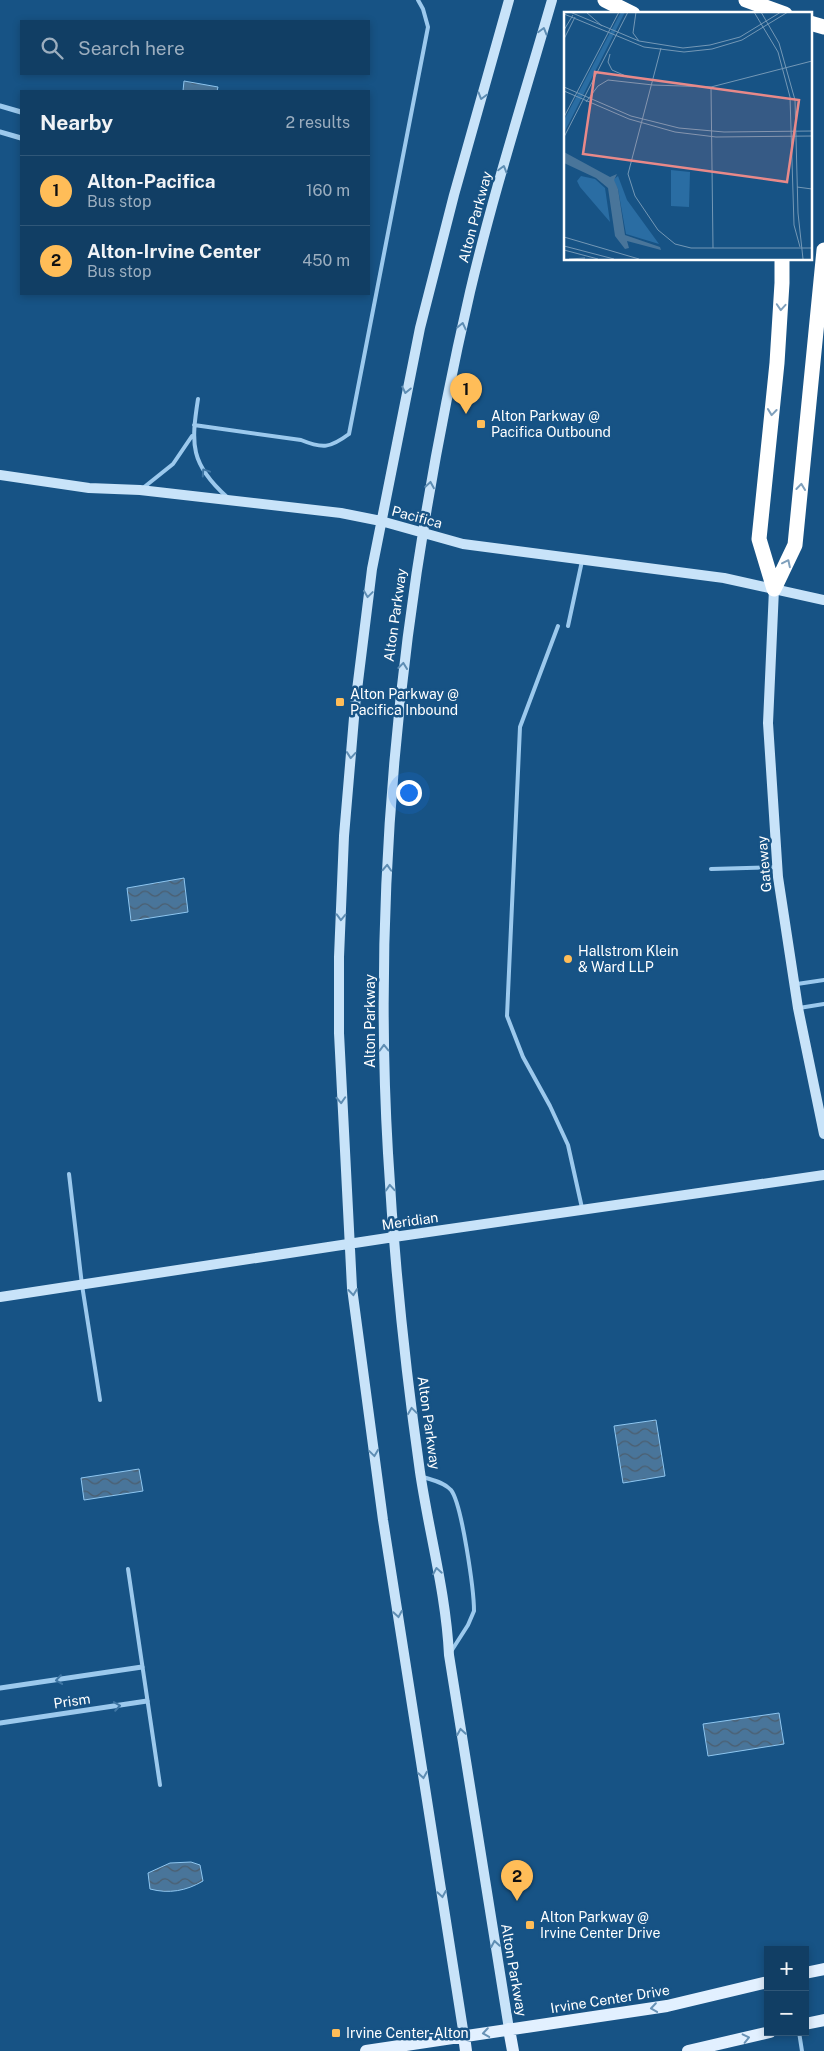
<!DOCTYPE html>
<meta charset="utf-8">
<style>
:root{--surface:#113e64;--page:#1e496d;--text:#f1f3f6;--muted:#9caebf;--line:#305778;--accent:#ffbd58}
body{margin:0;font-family:"Public Sans",sans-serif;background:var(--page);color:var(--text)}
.controls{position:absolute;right:15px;bottom:15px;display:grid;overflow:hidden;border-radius:0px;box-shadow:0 2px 8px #0003}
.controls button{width:45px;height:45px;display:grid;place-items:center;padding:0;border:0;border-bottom:1px solid var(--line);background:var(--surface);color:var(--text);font:25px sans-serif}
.you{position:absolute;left:408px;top:792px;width:18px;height:18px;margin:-12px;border:4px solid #fff;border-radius:50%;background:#1a73e8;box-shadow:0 0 0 8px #1a73e833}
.badge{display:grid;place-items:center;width:32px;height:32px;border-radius:50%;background:var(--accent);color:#111;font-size:16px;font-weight:700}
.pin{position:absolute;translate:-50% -41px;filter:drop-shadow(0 1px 2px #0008)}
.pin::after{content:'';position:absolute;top:26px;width:18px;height:15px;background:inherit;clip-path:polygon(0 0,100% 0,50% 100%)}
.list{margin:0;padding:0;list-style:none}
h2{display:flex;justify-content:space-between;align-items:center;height:65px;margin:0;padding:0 20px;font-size:21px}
h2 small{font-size:16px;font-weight:400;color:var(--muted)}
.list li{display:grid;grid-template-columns:32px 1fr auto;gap:15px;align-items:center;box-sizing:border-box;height:70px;padding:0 20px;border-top:1px solid var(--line)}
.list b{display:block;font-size:19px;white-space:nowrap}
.list p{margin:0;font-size:16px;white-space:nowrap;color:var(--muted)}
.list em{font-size:16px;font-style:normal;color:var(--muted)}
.icon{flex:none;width:28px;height:28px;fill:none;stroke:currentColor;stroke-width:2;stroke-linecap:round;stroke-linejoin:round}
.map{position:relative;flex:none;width:824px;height:2051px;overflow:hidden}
.search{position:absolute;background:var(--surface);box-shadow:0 2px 8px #0003;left:20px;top:20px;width:350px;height:55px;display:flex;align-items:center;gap:12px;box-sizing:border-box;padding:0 18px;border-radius:0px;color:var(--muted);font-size:19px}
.panel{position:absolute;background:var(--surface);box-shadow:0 2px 8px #0003;left:20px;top:90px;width:350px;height:205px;border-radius:0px}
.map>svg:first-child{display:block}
</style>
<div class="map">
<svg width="824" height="2051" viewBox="0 0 824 2051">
<defs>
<pattern id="water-waves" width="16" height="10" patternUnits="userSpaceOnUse" patternTransform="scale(1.25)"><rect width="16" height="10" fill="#49759a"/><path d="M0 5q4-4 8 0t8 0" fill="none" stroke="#4b5e6f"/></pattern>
</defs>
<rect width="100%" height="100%" fill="#175385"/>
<path fill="url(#water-waves)" stroke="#8ec6f0" d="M184 81 218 87 217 91H183Z
M184 878 188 912 131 921 127 888Z
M656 1420 665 1476 623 1483 614 1426Z
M139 1469 143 1491 84 1500 81 1478Z
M779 1713 784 1744 708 1756 703 1724Z
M191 1862 200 1865 203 1881C186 1891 169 1894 150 1889L148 1873 170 1863Z"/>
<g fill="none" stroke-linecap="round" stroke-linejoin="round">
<path stroke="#9cc9ed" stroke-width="4" d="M198 399C191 444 190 464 227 497
M194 425 301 440C323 449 330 448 349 434L428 27 423 9 418 0
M143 488 173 464 192 436
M558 626 520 727 507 1016 523 1057 550 1106 568 1145 582 1208
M568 626 582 561
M711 869 777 867
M797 984 824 980
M799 1008 824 1004
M69 1174 82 1285 100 1400
M423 1477C432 1480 444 1482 451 1490 462 1504 474 1591 474 1611L468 1625 452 1650
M128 1569 160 1785
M799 2032 802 2051"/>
<path stroke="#9cc9ed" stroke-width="5" d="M0 106 21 112
M0 132 21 138
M0 1688 142 1667
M0 1723 147 1701"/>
<path stroke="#c8e3f9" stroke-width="10" d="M0 475 89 488 140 490 341 513 381 521 463 544 724 578 824 600
M774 589 768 723 778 877 798 1008 824 1134
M0 1297 394 1237 824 1175
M509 2029 449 1655C446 1593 429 1533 420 1472 405 1366 394 1260 388 1153 371 864 405 574 470 292 493 194 524 97 552 0
M464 2036 383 1520 352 1288 339 1033V957L344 836 355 706 372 569 420 328 454 195 509 0"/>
<path stroke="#e2f0ff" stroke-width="12" d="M805 1973 824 1969
M805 2024 824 2020
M509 2029 513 2051
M464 2036 466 2051
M366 2051 667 2006 768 1982
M688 2051 770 2032"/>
<path stroke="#fff" stroke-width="15" d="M605 0 633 14
M746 0 785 14
M810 23 824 27
M774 589 795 545 824 250
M774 589 759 539 777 363 782 283V259"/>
</g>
<defs><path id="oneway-chevron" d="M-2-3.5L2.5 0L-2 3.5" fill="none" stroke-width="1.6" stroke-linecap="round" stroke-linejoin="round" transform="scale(1.25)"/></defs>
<g stroke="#5e8db3">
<use href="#oneway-chevron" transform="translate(543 31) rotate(-74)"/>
<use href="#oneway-chevron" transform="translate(482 96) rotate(106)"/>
<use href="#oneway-chevron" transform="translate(503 169) rotate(-74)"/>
<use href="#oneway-chevron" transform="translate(462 326) rotate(-77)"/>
<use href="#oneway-chevron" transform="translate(406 390) rotate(102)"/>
<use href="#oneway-chevron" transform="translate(430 485) rotate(-81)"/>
<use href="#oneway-chevron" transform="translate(368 594) rotate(98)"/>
<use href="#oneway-chevron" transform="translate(403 666) rotate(-83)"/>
<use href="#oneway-chevron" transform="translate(351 755) rotate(95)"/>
<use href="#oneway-chevron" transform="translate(387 868) rotate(-87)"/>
<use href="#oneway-chevron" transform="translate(341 917) rotate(92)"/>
<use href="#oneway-chevron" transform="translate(384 1048) rotate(-91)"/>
<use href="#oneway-chevron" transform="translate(341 1100) rotate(87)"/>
<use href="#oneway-chevron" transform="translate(390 1188) rotate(-94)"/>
<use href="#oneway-chevron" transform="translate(353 1292) rotate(84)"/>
<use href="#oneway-chevron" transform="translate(412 1411) rotate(-98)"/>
<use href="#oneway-chevron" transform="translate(374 1453) rotate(82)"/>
<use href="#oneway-chevron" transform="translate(437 1571) rotate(-100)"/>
<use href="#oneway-chevron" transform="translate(398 1614) rotate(81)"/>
<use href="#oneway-chevron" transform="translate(461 1732) rotate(-99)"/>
<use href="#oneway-chevron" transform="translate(423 1775) rotate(81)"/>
<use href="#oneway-chevron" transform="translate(442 1894) rotate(81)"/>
<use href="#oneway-chevron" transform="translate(495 1944) rotate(-99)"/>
</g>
<g stroke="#7fa0bc">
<use href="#oneway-chevron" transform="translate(781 307) rotate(94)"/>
<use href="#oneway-chevron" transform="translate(772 412) rotate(96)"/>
<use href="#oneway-chevron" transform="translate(801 487) rotate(-84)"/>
<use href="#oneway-chevron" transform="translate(787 563) rotate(-64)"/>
</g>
<g stroke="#3f76a4">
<use href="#oneway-chevron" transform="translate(205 472) rotate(-124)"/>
<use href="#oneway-chevron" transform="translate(59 1680) rotate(172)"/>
<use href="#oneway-chevron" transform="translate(117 1706) rotate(-9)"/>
</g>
<g stroke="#6892b6">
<use href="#oneway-chevron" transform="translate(654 2008) rotate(172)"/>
<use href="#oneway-chevron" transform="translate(486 2033) rotate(171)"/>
<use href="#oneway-chevron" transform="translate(746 2038) rotate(-13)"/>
</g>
<g fill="#ffbd58" stroke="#175385" stroke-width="2">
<rect x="476" y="419" width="10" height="10" rx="2.5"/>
<rect x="335" y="697" width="10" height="10" rx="2.5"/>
<circle cx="568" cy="959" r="5"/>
<rect x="525" y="1920" width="10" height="10" rx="2.5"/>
<rect x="331" y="2028" width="10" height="10" rx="2.5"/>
</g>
<g text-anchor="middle" stroke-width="5" stroke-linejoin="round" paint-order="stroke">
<g font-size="14" fill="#fff" stroke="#175385">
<text transform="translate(475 217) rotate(-75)" y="5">Alton Parkway</text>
<text transform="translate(417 517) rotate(15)" y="5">Pacifica</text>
<text transform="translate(395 615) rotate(-82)" y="5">Alton Parkway</text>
<text transform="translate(764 864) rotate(-95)" y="5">Gateway</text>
<text transform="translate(370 1021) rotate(-90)" y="5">Alton Parkway</text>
<text transform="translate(410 1221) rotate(-8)" y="5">Meridian</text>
<text transform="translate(429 1423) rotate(82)" y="5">Alton Parkway</text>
<text transform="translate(72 1701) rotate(-8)" y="5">Prism</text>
<text transform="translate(514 1970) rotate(80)" y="5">Alton Parkway</text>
<text transform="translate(610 1999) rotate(-9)" y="5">Irvine Center Drive</text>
</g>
<g font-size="14" fill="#fff" stroke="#175385" text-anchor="start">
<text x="491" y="421">Alton Parkway @<tspan x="491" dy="16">Pacifica Outbound</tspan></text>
<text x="350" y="699">Alton Parkway @<tspan x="350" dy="16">Pacifica Inbound</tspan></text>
<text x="578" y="956">Hallstrom Klein<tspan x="578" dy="16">&amp; Ward LLP</tspan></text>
<text x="540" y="1922">Alton Parkway @<tspan x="540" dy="16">Irvine Center Drive</tspan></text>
<text x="346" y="2038">Irvine Center-Alton</text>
</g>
</g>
<g transform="translate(564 12)">
<rect width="248" height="248" fill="#175385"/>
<path d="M57 0H61L0 121V108Z" fill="#2a6da3"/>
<path d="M17 164 31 167 41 176 46 210 16 175 13 169ZM54 164 63 188 95 232 62 222 54 177 49 168Z" fill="#2a6da3"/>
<path d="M107 158 126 160 125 195 107 194Z" fill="#2a6da3"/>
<path d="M0 140 46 165 53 162 50 168 54 177 61 223 96 235 97 238 63 229 65 236 61 237 51 224 44 176 32 166 0 151Z" fill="#49759a"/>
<path fill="none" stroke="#7498b6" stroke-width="1" d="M6 0 75 29 119 36 146 33 176 25 217 0M22 0 38 14M72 0 69 21 75 29M190 0 214 40 226 85 230 213 236 235M197 0 215 31 231 88 234 201 239 247M0 2 80 35 120 40 148 37 178 28 224 0M0 18 9 3M0 27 11 5M97 36 64 162 71 184 94 218 111 232 127 236H248M46 42 44 50 48 58 64 65M89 73 147 75 248 49M0 75 67 104 115 116 160 120 248 119M147 75 149 236M0 79 65 107 111 120 152 125 248 124M22 90 34 74 44 68 89 73M0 105 55 0M0 125 64 0M233 175 248 177M0 225 75 247M0 234 50 247M0 238 34 247M5 247 21 246"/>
<path fill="#e88989" fill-opacity="0.15" stroke="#e88989" stroke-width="2.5" d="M31 60 235 88 223 170 19 142Z"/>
<rect width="248" height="248" fill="none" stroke="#fff" stroke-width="2.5"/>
</g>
</svg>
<div class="controls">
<button>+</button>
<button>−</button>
</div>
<div class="you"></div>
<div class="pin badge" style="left:466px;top:414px">1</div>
<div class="pin badge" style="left:517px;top:1901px">2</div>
<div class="search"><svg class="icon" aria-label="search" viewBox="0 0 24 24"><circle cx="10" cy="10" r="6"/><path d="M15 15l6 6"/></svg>Search here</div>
<section class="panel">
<h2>Nearby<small>2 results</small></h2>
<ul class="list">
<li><span class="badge">1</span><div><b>Alton-Pacifica</b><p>Bus stop</p></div><em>160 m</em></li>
<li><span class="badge">2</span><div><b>Alton-Irvine Center</b><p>Bus stop</p></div><em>450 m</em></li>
</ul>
</section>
</div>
